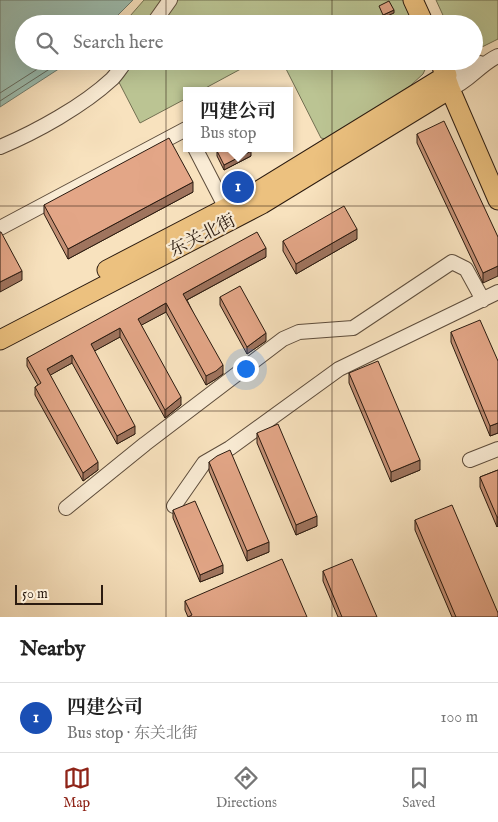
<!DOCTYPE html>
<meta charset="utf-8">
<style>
:root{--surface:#fff;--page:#f6f6f6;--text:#222;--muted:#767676;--line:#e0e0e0;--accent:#8f2418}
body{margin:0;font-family:"IM FELL English","Noto Serif SC",serif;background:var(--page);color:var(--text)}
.scale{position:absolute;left:15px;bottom:12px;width:88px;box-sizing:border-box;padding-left:5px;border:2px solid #2b1b10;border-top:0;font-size:14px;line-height:18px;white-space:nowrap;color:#2b1b10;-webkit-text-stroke:4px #faecd5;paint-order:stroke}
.you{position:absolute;left:245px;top:368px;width:18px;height:18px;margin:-12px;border:4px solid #fff;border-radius:50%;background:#1a73e8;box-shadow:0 0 0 8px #1a73e833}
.badge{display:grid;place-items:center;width:32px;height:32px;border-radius:50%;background:var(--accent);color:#fff;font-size:16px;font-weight:700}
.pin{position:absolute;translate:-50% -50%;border:2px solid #fff;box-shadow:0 1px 5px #0006}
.popup{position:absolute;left:183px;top:87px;width:110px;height:65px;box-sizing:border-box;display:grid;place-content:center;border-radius:0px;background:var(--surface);filter:drop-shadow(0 1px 4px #0005);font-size:16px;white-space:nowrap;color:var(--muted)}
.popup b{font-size:19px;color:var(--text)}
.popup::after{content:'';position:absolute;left:50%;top:100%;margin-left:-10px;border:10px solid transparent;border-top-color:var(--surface)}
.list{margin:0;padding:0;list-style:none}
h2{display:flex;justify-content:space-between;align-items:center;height:65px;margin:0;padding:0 20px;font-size:21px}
h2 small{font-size:16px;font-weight:400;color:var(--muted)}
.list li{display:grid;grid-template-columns:32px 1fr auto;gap:15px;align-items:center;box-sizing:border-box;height:70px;padding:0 20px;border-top:1px solid var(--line)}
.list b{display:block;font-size:19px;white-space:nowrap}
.list p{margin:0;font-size:16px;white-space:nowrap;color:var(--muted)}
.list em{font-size:16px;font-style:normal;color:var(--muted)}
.icon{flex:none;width:28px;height:28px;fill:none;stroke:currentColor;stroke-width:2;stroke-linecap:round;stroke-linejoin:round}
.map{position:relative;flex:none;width:498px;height:617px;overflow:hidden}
.search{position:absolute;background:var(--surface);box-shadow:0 5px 20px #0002;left:15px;right:15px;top:15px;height:55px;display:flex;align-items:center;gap:12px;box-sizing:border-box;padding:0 18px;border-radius:28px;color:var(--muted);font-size:19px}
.sheet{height:135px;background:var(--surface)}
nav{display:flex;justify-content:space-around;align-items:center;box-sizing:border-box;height:70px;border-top:1px solid var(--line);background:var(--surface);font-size:14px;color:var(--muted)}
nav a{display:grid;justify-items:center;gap:2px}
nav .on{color:var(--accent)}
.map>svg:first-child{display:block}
</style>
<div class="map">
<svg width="498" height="617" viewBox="0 0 498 617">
<rect width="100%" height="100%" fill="#f8e2be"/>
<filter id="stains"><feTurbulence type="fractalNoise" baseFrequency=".004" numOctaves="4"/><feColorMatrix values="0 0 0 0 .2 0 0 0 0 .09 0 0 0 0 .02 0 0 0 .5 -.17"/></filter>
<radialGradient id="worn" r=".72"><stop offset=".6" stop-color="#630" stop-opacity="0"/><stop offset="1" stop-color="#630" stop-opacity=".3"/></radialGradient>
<path fill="#bbc493" stroke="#737052" d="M144 0H403L414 24H123Z
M436 0H498V39L474 51V24H447Z
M108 61H263L250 64 200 91H187V98L140 123Z
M282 61H429L423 74 410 86 330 140 321 138Z"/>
<path fill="#9dbeb0" stroke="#6f7d70" d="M0 0H133L109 24H24V61H71L0 107Z"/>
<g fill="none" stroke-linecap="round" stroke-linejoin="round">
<path stroke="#646c60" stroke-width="1" d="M0 93 50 61
M0 101 62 61"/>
<defs>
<path id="minor" d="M153 24 170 0
M447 75 480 63
M450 89C469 82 480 64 498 56
M0 147C36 132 83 106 112 79 117 74 121 67 126 61
M195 148 226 208
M0 228 186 129 187 132
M470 460 498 449
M174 506 204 463 230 448 339 369 498 292
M66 508 145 444 283 339 299 332 353 328 452 262 466 269 483 300"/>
<path id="major" d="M413 0 424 24
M440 61 450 89 498 200
M107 270 255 193 447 75
M0 340 262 204 450 89"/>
</defs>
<use href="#minor" stroke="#5e4d3c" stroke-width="16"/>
<use href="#major" stroke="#2b1b10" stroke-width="21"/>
<use href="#minor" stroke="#faecd5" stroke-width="14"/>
<use href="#major" stroke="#ecc17f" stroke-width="19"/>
</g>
<path fill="#c38f74" stroke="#2b1b10" d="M417 134 498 237 483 283 417 143Z
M217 151 251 156 224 170 217 156Z
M193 192 68 259 44 214V205Z
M357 239 296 274 283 251V241Z
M266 257 187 300 223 374 216 379 206 385 166 312 141 325 181 405 165 418 120 337 94 351 135 434 117 444 72 363 50 375 98 470 83 481 35 395V387L38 385 27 366V358Z
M220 297 266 341 247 354 220 305Z
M451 332 498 361V433L490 436 451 342Z
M349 373 420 470 391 482 349 383Z
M257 433 317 526 296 535 257 443Z
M209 462 269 552 247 561 209 471Z
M498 470V526L497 527 480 487V477Z
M173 510 223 573 200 582 173 518Z
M415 520 498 617H452L415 530Z
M323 571 377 617H338L323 581Z
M185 601 307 617H188L185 610Z"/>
<path fill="#9f745e" stroke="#2b1b10" d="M394 10V13L383 18V15Z
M251 151V156L224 170V165Z
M193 182V192L68 259V249Z
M357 229V239L296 274V264Z
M266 248V257L183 302V294Z
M498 266V276L483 283V273Z
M22 271V280L0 292V282Z
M166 303V312L138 327V319Z
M120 328V337L91 353V344Z
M266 333V341L247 354V347Z
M72 355V363L47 377V369Z
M223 365V374L216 379 206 385V376Z
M181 397V405L165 418V410Z
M498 423V433L490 436V426Z
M135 426V434L117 444V436Z
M420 460V470L391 482V472Z
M98 462V470L83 481V473Z
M317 516V526L296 535V525Z
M497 517H498V526L497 527Z
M269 542V552L247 561V551Z
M223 565V573L200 582V575Z"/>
<path fill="#e3a687" stroke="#2b1b10" d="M389 1 394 10 383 15 379 6Z
M444 121 498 237V266L483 273 417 134Z
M169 138 193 182 68 249 44 205Z
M221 148H249L251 151 224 165 217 151Z
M344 206 357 229 296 264 283 241Z
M0 232H1L22 271 0 282Z
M257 232 266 248 183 294 223 365 216 371 206 376 166 303 138 319 181 397 165 410 120 328 91 344 135 426 117 436 72 355 47 369 98 462 83 473 35 387 41 383 27 358Z
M240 286 266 333 247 347 220 297Z
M480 320 498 361V423L490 426 451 332Z
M378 361 420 460 391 472 349 373Z
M278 424 317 516 296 525 257 433Z
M230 450 269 542 247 551 209 462 217 456Z
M498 470V517H497L480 477Z
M195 501 223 565 200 575 173 510Z
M452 505 498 613V617H456L415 520Z
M282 559 307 617H188L192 615 185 601Z
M352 559 377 617H342L323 571Z"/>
<path fill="none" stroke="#2b1b10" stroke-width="1" stroke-opacity="0.55" d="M166 0V24M332 0V24M166 61V617M332 61V617M0 206H498M0 411H498"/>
<g text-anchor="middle" stroke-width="4.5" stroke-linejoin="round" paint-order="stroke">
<g font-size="18" fill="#2b1b10" stroke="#faecd5">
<text transform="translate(202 235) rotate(-27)" y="6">东关北街</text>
</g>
</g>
<rect width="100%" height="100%" filter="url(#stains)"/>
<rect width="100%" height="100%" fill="url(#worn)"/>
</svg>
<div class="scale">50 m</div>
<div class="you"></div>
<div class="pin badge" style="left:238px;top:187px;background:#1a4fb4">1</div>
<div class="popup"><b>四建公司</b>Bus stop</div>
<div class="search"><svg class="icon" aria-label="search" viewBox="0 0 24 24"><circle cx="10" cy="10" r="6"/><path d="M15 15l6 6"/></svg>Search here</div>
</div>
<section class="sheet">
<h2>Nearby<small></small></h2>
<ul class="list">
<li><span class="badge" style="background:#1a4fb4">1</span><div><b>四建公司</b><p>Bus stop · 东关北街</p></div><em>100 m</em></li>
</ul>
</section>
<nav>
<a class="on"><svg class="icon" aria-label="map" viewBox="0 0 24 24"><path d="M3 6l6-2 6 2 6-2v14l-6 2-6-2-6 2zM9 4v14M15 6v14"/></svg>Map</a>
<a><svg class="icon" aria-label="directions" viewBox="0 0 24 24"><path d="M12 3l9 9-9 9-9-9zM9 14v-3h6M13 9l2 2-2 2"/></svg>Directions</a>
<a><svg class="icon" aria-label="saved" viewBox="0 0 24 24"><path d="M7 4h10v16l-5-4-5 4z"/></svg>Saved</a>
</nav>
